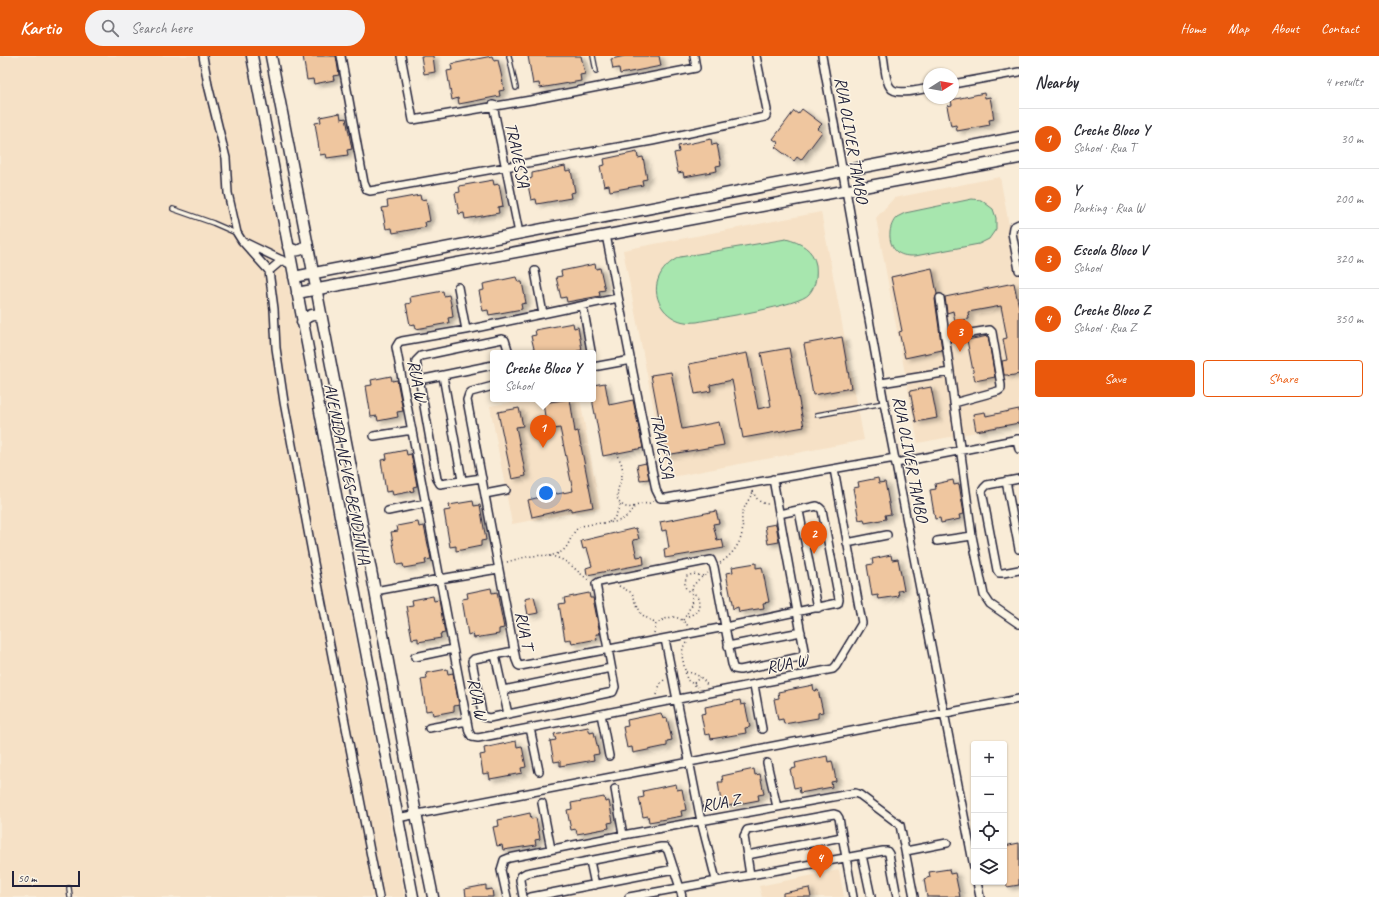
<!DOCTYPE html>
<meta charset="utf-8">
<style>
:root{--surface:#fff;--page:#f2f2f3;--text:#2b2b33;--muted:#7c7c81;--line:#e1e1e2;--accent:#ea580c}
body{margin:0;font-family:Caveat,sans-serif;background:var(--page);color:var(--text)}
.controls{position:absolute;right:12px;bottom:12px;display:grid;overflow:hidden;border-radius:4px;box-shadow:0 1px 3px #0004}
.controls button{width:36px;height:36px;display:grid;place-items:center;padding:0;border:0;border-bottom:1px solid var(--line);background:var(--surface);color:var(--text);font:20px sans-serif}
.compass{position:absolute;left:923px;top:12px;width:36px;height:36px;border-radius:50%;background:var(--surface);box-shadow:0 1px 3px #0004;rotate:79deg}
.scale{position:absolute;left:12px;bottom:10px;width:68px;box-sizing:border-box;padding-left:4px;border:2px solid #22223b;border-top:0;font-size:11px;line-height:14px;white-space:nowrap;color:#22223b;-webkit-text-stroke:3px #fcf5e5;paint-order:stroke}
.you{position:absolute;left:546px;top:437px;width:14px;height:14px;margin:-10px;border:3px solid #fff;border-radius:50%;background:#1a73e8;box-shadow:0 0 0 6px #1a73e833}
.badge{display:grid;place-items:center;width:26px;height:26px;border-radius:50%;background:var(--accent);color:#fff;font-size:13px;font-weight:700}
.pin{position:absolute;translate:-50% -33px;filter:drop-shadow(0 1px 2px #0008)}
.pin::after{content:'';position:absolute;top:21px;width:14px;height:12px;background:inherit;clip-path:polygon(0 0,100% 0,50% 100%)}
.popup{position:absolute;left:490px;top:294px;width:106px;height:52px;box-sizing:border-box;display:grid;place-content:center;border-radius:4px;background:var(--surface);filter:drop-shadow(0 1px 3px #0005);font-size:13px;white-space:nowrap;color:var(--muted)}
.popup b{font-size:15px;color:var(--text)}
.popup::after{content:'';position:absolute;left:50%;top:100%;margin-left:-8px;border:8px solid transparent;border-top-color:var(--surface)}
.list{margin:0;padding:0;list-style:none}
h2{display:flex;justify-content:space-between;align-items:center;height:52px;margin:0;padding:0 16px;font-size:17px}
h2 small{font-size:13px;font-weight:400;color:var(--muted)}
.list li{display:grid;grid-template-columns:26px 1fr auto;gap:12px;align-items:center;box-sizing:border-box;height:60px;padding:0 16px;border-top:1px solid var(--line)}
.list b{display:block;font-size:15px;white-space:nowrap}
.list p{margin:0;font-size:13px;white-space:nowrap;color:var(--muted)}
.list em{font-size:13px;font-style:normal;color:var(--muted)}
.actions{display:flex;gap:8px;padding:12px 16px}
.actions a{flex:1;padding:9px 0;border:1px solid var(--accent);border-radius:4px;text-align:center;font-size:14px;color:var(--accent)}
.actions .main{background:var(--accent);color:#fff}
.icon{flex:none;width:22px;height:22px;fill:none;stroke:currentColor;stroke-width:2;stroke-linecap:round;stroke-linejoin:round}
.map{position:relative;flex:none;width:1019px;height:841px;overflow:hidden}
header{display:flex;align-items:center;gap:24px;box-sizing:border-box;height:56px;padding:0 20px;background:var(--accent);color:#fff}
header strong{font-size:19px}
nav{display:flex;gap:22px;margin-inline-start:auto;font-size:14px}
.search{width:280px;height:36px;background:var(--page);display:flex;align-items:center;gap:10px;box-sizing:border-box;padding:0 14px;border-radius:22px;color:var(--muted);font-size:15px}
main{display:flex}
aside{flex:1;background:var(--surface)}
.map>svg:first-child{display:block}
</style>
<header>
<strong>Kartio</strong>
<div class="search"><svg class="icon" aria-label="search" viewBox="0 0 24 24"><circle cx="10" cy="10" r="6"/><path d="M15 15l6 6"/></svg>Search here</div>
<nav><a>Home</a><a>Map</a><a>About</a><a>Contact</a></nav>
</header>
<main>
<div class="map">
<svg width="1019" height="841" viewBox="0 0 1019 841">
<defs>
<filter id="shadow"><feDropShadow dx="4.5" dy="2.5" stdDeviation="2" flood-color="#0004"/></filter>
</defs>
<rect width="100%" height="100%" fill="#f9ecd7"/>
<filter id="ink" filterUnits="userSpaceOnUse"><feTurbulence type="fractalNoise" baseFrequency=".025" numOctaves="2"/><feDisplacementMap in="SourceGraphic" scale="8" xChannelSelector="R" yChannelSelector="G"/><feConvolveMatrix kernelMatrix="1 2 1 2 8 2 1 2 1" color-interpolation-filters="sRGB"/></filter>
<g filter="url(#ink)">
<path fill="#f6e1c6" d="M0 0H245L405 841H0Z
M1000 121 1019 223V368L918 387 876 162 894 142Z
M821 156 864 384 667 422 623 194Z
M529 343H580L600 452 512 468 490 350Z
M839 814 844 841H762L759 830Z"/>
<path fill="#a7e6ae" stroke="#648474" d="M972 143 981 144 993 153 996 162V173L989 183 979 188 915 200C908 200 903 200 897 196 887 188 888 169 897 161 899 160 903 158 905 157Z
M786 183C801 187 813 193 816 209 817 220 816 230 809 238 800 250 716 262 697 266 693 266 689 267 685 266 677 265 669 260 664 254 648 234 659 210 680 201Z"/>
<path fill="#efc69f" stroke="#22223b" filter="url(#shadow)" d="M303 0H336L339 19 333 20 334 24 314 28 313 23 307 24Z
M421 0H433L435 16 424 18Z
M492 0 494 5 498 4 502 22 504 34 499 35 500 40 459 48 458 42 452 44 447 15 452 14 451 8Z
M528 0H581L585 18 580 19 581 25 540 32 539 27 533 28Z
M625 0H659L661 10 620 18 619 12 613 13 611 3Z
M984 37 985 42 990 41 994 63 989 64 990 69 957 75 956 69 951 70 947 50 952 49 951 44Z
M802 53 822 68 817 73 822 76 801 104 797 101 794 105 775 91 779 87 773 83 794 55 798 58Z
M340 57 341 63 346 62 352 93 347 94 348 99 327 102 326 98 320 99 315 67 321 66 320 61Z
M711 83 712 89 717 88 721 109 716 110 717 115 684 121 683 116 678 117 674 97 679 96 678 90Z
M637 96 638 102 643 101 647 123 642 124 643 129 610 135 609 129 604 130 600 110 605 109 604 103Z
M565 110 566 115 571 114 575 136 570 137 571 142 537 148 536 143 531 144 527 124 532 122V117Z
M493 124 494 129 499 128 503 150 498 151 499 157 465 163 464 157 459 158 455 137 460 136 459 130Z
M420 139 421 144 426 143 430 165 425 166 426 171 393 177 392 172 386 173 382 152 388 151 387 145Z
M595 208 596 213 600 212 605 234 599 235 600 240 567 246 566 241 561 242 556 221 562 220 561 215Z
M932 212 937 238 935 243 942 294 905 302 899 276 902 275 891 221Z
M516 221 518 226H522L526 247 521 248 522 253 489 259 488 254 483 255 479 235 484 234 483 228Z
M1014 227 1019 252V318L1009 320 1008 319H1004L1002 305 1007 304 1003 283 1007 282 1001 250 968 256 969 263 955 265 953 255 947 257 945 241Z
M443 235 444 240 449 239 452 253 453 261 448 262 449 267 416 273 415 268 410 269 406 248 411 247 410 241Z
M573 267 574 272 578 271 582 294 577 295 578 297H535L531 280 536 279 535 274Z
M988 280 995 321 975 325 967 284Z
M842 281 851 332 813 339 804 288Z
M789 292 804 371 743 382 732 324 710 329 711 335 695 338 689 308 747 297 758 353 771 350 761 297Z
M671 316 682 373 719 366 724 389 666 399 651 319Z
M391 320 392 325 397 324 403 355 397 356 398 361 378 365 377 360 371 361 366 330 372 329 371 324Z
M605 327 609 349 633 344 643 392 603 400 593 348V329Z
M931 331 937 362 916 366 910 335Z
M570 343 575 376 578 375 593 451 571 455V452L532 461 528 444 557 437V438L573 435 560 372 547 374 543 347Z
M519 352 523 370 516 371 526 420 512 423 498 356Z
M1019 353V367L976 375 973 358 985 356 986 360Z
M406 394 407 399 411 398 417 430 413 431 414 435 393 439 392 435 386 436 381 404 387 403 386 398Z
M646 407 649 423 640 424 637 409Z
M878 422 879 427 885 426 891 458 885 459 886 463 865 467 864 463 859 464 853 432 859 431 858 426Z
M953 424 954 429 959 428 964 458 959 459 960 463 941 467 940 462 935 463 930 434 936 433 935 428Z
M473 445 474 450 480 449 486 484 481 485V490L456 495V490L450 491 444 455 450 454 449 449Z
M716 455 719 467 713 468 717 484 722 483 724 492 665 502 664 493 669 492 666 474 662 475 660 466Z
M418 466 419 471 424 470 431 503 425 504 426 508 404 512 403 508 397 509 391 476 398 475 397 470Z
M776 468 779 486 768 488 765 470Z
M636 472 639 483 633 484 637 501 643 500 644 508 587 519 586 512 592 510 587 492 583 493 581 485Z
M891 499 892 504 898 503 904 534 898 535 899 540 879 543 878 539 872 540 867 509 873 508 872 503Z
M756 507V512L762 511 769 546 763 547 764 552 739 556 738 551 733 553 726 517 733 516 732 511Z
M491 532 492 537 497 536 504 572 499 573V578L474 582 473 577 468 579 462 543 468 542 467 537Z
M589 537 590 542H593L600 578H596L597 583 572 588 571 583 565 584 559 548 565 547 564 542Z
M433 540 434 545 439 544 445 577 440 578 441 582 418 586V582L412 583 406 550 413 549 412 544Z
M534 541 538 557 528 559 525 543Z
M447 613 448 618 453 617 459 649 454 650V655L433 659 432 654 426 655 421 623 427 622 426 617Z
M813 629 814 635 818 634 823 656 818 657V662L784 668 783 663 778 664 774 643 779 642 778 636Z
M740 644 741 649 745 648 750 671 745 672 746 677 711 683 710 678 705 679 701 658 706 657 705 651Z
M661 657 663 663 667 662 672 684 667 685V690L633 697 632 691 627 692 623 671 628 670 627 664Z
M588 671 590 677 594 676 599 698 593 699 594 704 560 710V705L554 706 550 685 556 684 554 678Z
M516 685 517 691 522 690 526 711 521 712 522 717 490 723 489 717 483 718 480 699 485 698 484 692Z
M827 700 828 706 832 705 835 719 836 725 831 726 832 731 800 737 799 731 794 732 790 713 796 712 795 707Z
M754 713 755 719 760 718 764 738 758 739 759 744 727 750 726 745 721 746 718 726H723L722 720Z
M676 728 677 734 682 733 686 754 681 755 682 760 649 766 648 760 643 761 639 742 644 741 643 735Z
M604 741 605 746 609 745 613 766 608 767 609 772 577 778 576 773 571 774 567 754 572 753 571 747Z
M530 757 531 763 536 762 540 783 535 784 536 789 503 794 502 789 497 790 493 771 499 770 498 764Z
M1019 787V829L1007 831 1006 826 1004 827V790Z
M949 813 950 818 955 817 960 841H927L924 823 930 821 929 816Z
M486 829V834L492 833 493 841H466L465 833Z
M809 832 811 841H783V837Z"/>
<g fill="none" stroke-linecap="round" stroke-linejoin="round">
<defs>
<path id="lane" d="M509 0 516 32
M593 0 596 15
M173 153 213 167 236 177
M817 359 884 347
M69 832 70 841"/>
<path id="street" d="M203 0 208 29 226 102 228 137 237 177 242 185 269 215 274 253 276 292 284 346 314 507 379 841
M341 0 364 127 367 134 370 135 652 85 765 61 766 60 767 54 756 0
M401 0 413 64 531 44 696 12 694 0
M822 0 884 347 974 811
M883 0C885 8 885 25 890 31 895 40 919 34 929 32
M953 28 1019 16
M493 49 519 177
M1019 168 1013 171 1012 177 1019 214
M606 179 656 434 660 442H667L895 402
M246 187 292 209
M269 215 282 204
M535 215 543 258
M458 231 466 274
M618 242 466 274 402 285 399 286 396 291 469 676 472 681 478 682 833 613 836 610 862 567 834 413
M940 242 972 480 984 539 990 548 1019 568
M583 250 591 295
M945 281 990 274 992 276 1001 329V333L998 335 954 347
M593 311 631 304
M443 320 462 424
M419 324 493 309
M881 327 950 316
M493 330 471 336 469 338 467 344 516 604 518 609 520 610 725 571 838 547 839 543 822 454 820 452 817 450 779 458
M374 380 412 374
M1017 383 1019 393
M896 407 1019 383
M482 422 440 428 437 423 416 305 421 300 502 283 505 284 509 297
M1019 423 987 429 984 432 982 435 997 514 999 517H1003L1019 514
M1006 425 1019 493
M485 438 506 434
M388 455 426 447
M799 455 818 552
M937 485 972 480
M847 487 887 479
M375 535 440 523 498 513
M665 583 701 765 716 824
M728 590 801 576
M514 595 474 603 472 605 482 657 484 661 489 662 613 636 615 631 596 528 599 526 711 504 714 511 732 608 734 613 740 614 800 601 803 599 804 594 773 423
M495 599 508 658
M415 601 453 593
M754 629 762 673
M503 634 611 612
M601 658 609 700
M429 672 467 665
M530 672 539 715
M767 707 777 751
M615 733 623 779
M542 747 551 793
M397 762 1019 643
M906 795 947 787
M747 799 842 781
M862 799 871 841
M590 805 595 829
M750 819 744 780 747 774 834 758 837 759 839 762 853 841
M977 826 980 841
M507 841 501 814 504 804 509 802 623 779 855 737 860 739 900 769 914 841
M523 841 520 824 521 820 526 817 661 791H665L668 795 680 832 682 841
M531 841 674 813
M629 841 883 795H887L889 798 897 841"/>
<path id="secondary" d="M252 0 413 841
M271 0 375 535 416 758 433 841
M288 191C296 196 301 196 307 188
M294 221 1019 81
M297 237 1019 102
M302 266C308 259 315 256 322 262"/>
</defs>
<use href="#lane" stroke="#22223b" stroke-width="6"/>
<use href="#street" stroke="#22223b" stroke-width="10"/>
<use href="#secondary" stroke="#22223b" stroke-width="13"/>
<path stroke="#22223b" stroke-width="1.5" stroke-dasharray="1 3" stroke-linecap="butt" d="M615 397C632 417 614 427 618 445 628 456 632 450 643 448 648 447 649 448 653 445
M753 435C756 443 760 448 769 448
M609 466 614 463 621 448
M549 500C553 499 558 498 561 496 570 491 570 478 579 471 581 470 585 469 588 469 607 464 621 472 634 452
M507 506C527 500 551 494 569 508 576 513 581 519 589 524
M720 507C730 501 740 489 742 477 744 470 740 463 743 455 745 449 750 442 753 436
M619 530 632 537 641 558 656 568
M688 560C699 557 701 549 697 539 686 535 682 532 687 520L693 518 704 520
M683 564C691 553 693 544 692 531L699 523 708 517
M654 577 656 568C669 560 677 557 688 570
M687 587 683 591 682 600 687 624 698 631
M686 616C696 617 702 621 707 629
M694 627 700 621
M657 639 660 628 665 623"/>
<use href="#lane" stroke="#fcf5e5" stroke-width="3.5"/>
<use href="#street" stroke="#fcf5e5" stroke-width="7"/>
<use href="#secondary" stroke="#fcf5e5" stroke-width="10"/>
</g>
</g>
<g text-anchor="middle" stroke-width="3" stroke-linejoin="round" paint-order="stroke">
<g font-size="17" fill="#22223b" stroke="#fcf5e5">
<text transform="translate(852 84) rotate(80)" y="6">RUA OLIVER TAMBO</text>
<text transform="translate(518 99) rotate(78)" y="6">TRAVESSA</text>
<text transform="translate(418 325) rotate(79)" y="6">RUA W</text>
<text transform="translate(663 390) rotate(79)" y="6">TRAVESSA</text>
<text transform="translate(911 403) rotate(79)" y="6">RUA OLIVER TAMBO</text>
<text transform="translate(348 418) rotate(79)" y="6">AVENIDA NEVES BENDINHA</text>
<text transform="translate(525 574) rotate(79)" y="6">RUA T</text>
<text transform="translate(787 607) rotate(-11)" y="6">RUA W</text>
<text transform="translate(478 643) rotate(79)" y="6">RUA W</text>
<text transform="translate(721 746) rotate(-10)" y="6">RUA Z</text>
</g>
</g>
</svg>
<div class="controls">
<button>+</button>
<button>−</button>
<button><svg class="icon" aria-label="locate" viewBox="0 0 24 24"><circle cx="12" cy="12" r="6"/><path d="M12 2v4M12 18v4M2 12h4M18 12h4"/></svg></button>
<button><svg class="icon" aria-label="layers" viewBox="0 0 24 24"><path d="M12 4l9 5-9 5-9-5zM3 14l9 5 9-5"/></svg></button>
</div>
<svg class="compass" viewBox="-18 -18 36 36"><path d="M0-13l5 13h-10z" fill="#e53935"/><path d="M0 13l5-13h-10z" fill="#7c7c81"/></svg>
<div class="scale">50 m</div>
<div class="you"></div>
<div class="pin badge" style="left:543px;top:392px">1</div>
<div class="popup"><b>Creche Bloco Y</b>School</div>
<div class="pin badge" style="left:814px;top:498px">2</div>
<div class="pin badge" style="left:960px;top:296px">3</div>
<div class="pin badge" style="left:820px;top:822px">4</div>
</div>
<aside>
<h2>Nearby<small>4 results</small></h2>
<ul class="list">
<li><span class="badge">1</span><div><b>Creche Bloco Y</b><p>School · Rua T</p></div><em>30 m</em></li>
<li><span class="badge">2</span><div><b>Y</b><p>Parking · Rua W</p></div><em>200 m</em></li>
<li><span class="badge">3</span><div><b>Escola Bloco V</b><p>School</p></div><em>320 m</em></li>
<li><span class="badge">4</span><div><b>Creche Bloco Z</b><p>School · Rua Z</p></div><em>350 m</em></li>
</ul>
<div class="actions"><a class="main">Save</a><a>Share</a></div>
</aside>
</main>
